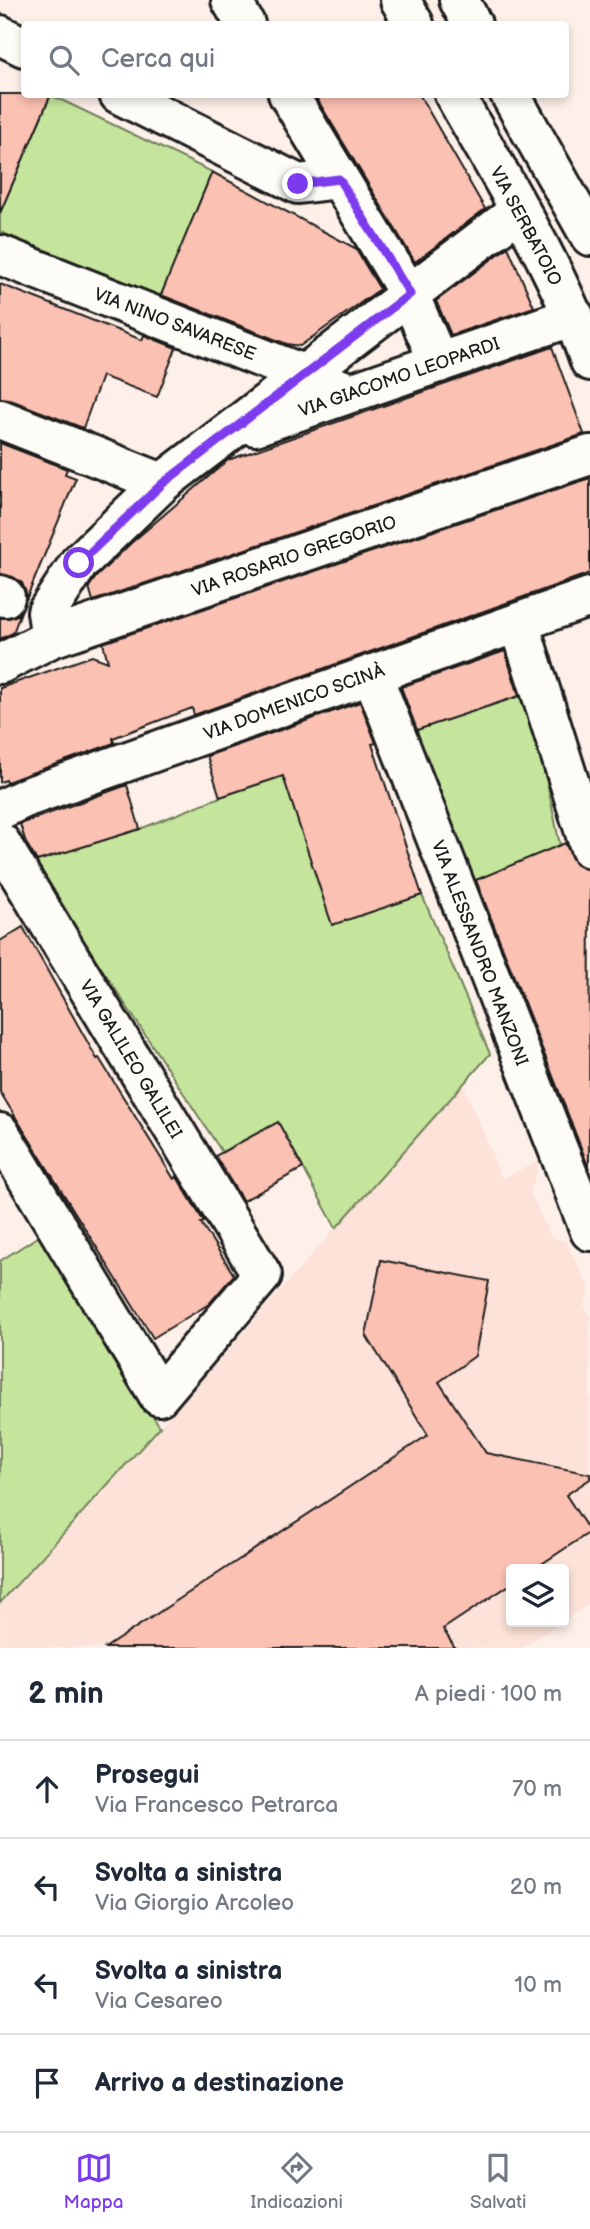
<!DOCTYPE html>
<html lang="it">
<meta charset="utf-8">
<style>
:root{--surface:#fff;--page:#f2f2f3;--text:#1f2937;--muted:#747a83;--line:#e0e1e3;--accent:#7c3aed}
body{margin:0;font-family:"Balsamiq Sans",sans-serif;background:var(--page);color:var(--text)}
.controls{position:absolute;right:21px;bottom:21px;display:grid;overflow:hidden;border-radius:7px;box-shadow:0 4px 10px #0003}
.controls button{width:63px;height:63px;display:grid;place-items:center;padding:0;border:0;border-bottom:2px solid var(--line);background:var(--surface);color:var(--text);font:35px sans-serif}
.stop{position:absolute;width:21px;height:21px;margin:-16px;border:5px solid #7c3aed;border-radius:50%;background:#fff}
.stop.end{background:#7c3aed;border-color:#fff;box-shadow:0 2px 7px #0008}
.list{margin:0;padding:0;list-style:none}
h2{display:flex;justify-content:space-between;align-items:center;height:91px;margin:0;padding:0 28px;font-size:30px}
h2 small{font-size:23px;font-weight:400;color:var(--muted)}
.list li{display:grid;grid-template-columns:46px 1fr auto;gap:21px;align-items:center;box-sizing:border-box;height:98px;padding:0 28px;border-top:2px solid var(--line)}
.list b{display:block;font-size:26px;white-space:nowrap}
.list p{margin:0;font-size:23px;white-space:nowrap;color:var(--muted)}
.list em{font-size:23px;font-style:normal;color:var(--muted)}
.icon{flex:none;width:38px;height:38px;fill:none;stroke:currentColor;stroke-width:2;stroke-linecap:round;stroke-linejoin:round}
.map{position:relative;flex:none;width:590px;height:1648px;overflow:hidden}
.search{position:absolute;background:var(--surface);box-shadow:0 4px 10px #0003;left:21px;right:21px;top:21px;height:77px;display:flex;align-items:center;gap:18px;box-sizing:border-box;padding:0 24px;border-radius:7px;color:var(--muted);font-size:26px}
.sheet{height:483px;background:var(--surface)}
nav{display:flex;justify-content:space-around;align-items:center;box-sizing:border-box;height:98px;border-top:2px solid var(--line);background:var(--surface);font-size:19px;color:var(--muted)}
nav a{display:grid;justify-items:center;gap:4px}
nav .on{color:var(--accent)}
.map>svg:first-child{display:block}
</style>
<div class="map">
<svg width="590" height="1648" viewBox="0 0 590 1648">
<rect width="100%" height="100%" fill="#fdf0e9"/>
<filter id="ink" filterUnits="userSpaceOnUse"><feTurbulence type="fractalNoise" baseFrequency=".0143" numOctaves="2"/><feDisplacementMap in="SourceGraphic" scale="14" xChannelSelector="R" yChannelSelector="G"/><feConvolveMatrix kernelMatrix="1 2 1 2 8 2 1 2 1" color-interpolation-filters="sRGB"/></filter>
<g filter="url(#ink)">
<path fill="#fce2d8" d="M463 1083 502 1179 540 1161 530 1193 551 1237 566 1241 590 1290 584 1305 590 1316V1603L564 1620V1569H511V1622H561L522 1648H0V1603L194 1389Z"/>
<path fill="#c6e59c" stroke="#71805c" stroke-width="2" d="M51 95 212 172 161 296 0 232V213Z
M520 696 543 764 560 845 471 882 416 730Z
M283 776 332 924 422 895 490 1054 336 1228 278 1122 222 1152 32 862 140 829 220 797Z
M39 1236 160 1427 0 1603V1261Z"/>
<path fill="#fbc1b2" stroke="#1c1c1c" stroke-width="2" d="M0 94H51L0 213Z
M314 94H419L485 209 415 262Z
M212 172 355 248 380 289 300 346 287 344 161 295Z
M508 247 534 307 451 335 436 301Z
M0 284 142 340 144 335 176 348 157 397 102 376 83 428 8 399 0 398Z
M552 347 584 434 93 601 89 587 96 577 131 543 228 460Z
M0 443 67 469 65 474 76 478 26 600V593L22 583 13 577 0 574Z
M590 478V573L194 715 192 708 113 738 114 743 7 782 6 780 0 782V688L92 656 108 662 103 643Z
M22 609 13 633 0 639V618H9L18 615Z
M505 651 519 696 417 730 401 687Z
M360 702 376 743 372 744 422 895 332 925 283 776 220 797 207 756Z
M127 785 140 829 37 861 26 843 20 824Z
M565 843 575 864 585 869H590L589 1168 476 880Z
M23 927 97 1059 99 1058 174 1179 177 1177 204 1222 201 1223 234 1275 209 1304 153 1338 0 1092V941Z
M278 1122 303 1168 243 1201 215 1156Z
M381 1260 489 1281 475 1356 439 1382 486 1453 590 1474V1479L566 1495 590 1532 534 1569H511V1584L443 1629 455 1648H105L428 1435 366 1335Z"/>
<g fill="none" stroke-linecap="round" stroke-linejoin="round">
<defs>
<path id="minor" d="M231 0 245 24
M400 0 414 24
M459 0 472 24
M0 35 24 47
M119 94 298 184 339 179
M288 94 409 294 439 363
M454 94C503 181 557 267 590 361
M510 94 590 236
M0 255 351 393
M0 419 162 483
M255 426 574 316
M0 595 5 597
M519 623 590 848
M51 638 47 612 79 563 162 483 520 210
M0 664 51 638 590 455
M372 674 590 1231
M0 810 27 797 590 597
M0 842 262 1275 159 1396 0 1133"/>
</defs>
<use href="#minor" stroke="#1c1c1c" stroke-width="44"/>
<use href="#minor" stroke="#fdfcf7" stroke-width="38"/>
</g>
</g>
<g fill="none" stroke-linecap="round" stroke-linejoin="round" filter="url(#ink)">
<path stroke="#7c3aed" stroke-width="9" d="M79 563 162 484 410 294 339 179 298 184"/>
</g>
<g text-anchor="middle" stroke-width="5" stroke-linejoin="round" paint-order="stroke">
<g font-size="18" fill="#1c1c1c" stroke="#fdfcf7">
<text transform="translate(526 226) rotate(62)" y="6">VIA SERBATOIO</text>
<text transform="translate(175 324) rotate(21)" y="6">VIA NINO SAVARESE</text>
<text transform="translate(399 377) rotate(-19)" y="6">VIA GIACOMO LEOPARDI</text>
<text transform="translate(294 556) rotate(-19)" y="6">VIA ROSARIO GREGORIO</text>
<text transform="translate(294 702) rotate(-20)" y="6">VIA DOMENICO SCINÀ</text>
<text transform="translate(480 953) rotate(69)" y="6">VIA ALESSANDRO MANZONI</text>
<text transform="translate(131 1059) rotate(59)" y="6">VIA GALILEO GALILEI</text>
</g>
</g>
</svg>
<div class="controls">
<button><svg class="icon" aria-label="layers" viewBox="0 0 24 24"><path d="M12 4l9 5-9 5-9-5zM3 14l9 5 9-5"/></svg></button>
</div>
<div class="stop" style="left:79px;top:563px"></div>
<div class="stop end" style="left:298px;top:184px"></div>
<div class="search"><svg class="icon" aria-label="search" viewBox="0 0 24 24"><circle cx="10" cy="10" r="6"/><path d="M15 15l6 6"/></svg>Cerca qui</div>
</div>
<section class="sheet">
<h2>2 min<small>A piedi · 100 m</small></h2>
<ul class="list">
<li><svg class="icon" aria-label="ahead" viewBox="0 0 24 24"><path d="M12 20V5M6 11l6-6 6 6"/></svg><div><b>Prosegui</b><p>Via Francesco Petrarca</p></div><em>70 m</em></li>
<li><svg class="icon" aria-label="left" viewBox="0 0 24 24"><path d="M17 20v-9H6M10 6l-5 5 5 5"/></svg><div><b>Svolta a sinistra</b><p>Via Giorgio Arcoleo</p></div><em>20 m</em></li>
<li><svg class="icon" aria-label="left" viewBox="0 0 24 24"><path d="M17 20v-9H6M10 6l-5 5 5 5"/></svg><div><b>Svolta a sinistra</b><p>Via Cesareo</p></div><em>10 m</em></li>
<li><svg class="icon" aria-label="arrive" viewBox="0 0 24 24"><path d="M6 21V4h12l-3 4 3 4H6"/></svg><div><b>Arrivo a destinazione</b></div></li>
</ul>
</section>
<nav>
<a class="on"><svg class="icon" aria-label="map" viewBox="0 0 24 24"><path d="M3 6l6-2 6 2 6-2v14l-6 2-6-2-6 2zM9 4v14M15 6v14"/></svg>Mappa</a>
<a><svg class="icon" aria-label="directions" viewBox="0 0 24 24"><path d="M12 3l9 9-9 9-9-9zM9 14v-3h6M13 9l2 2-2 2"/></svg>Indicazioni</a>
<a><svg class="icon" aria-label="saved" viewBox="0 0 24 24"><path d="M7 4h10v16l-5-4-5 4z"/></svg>Salvati</a>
</nav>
